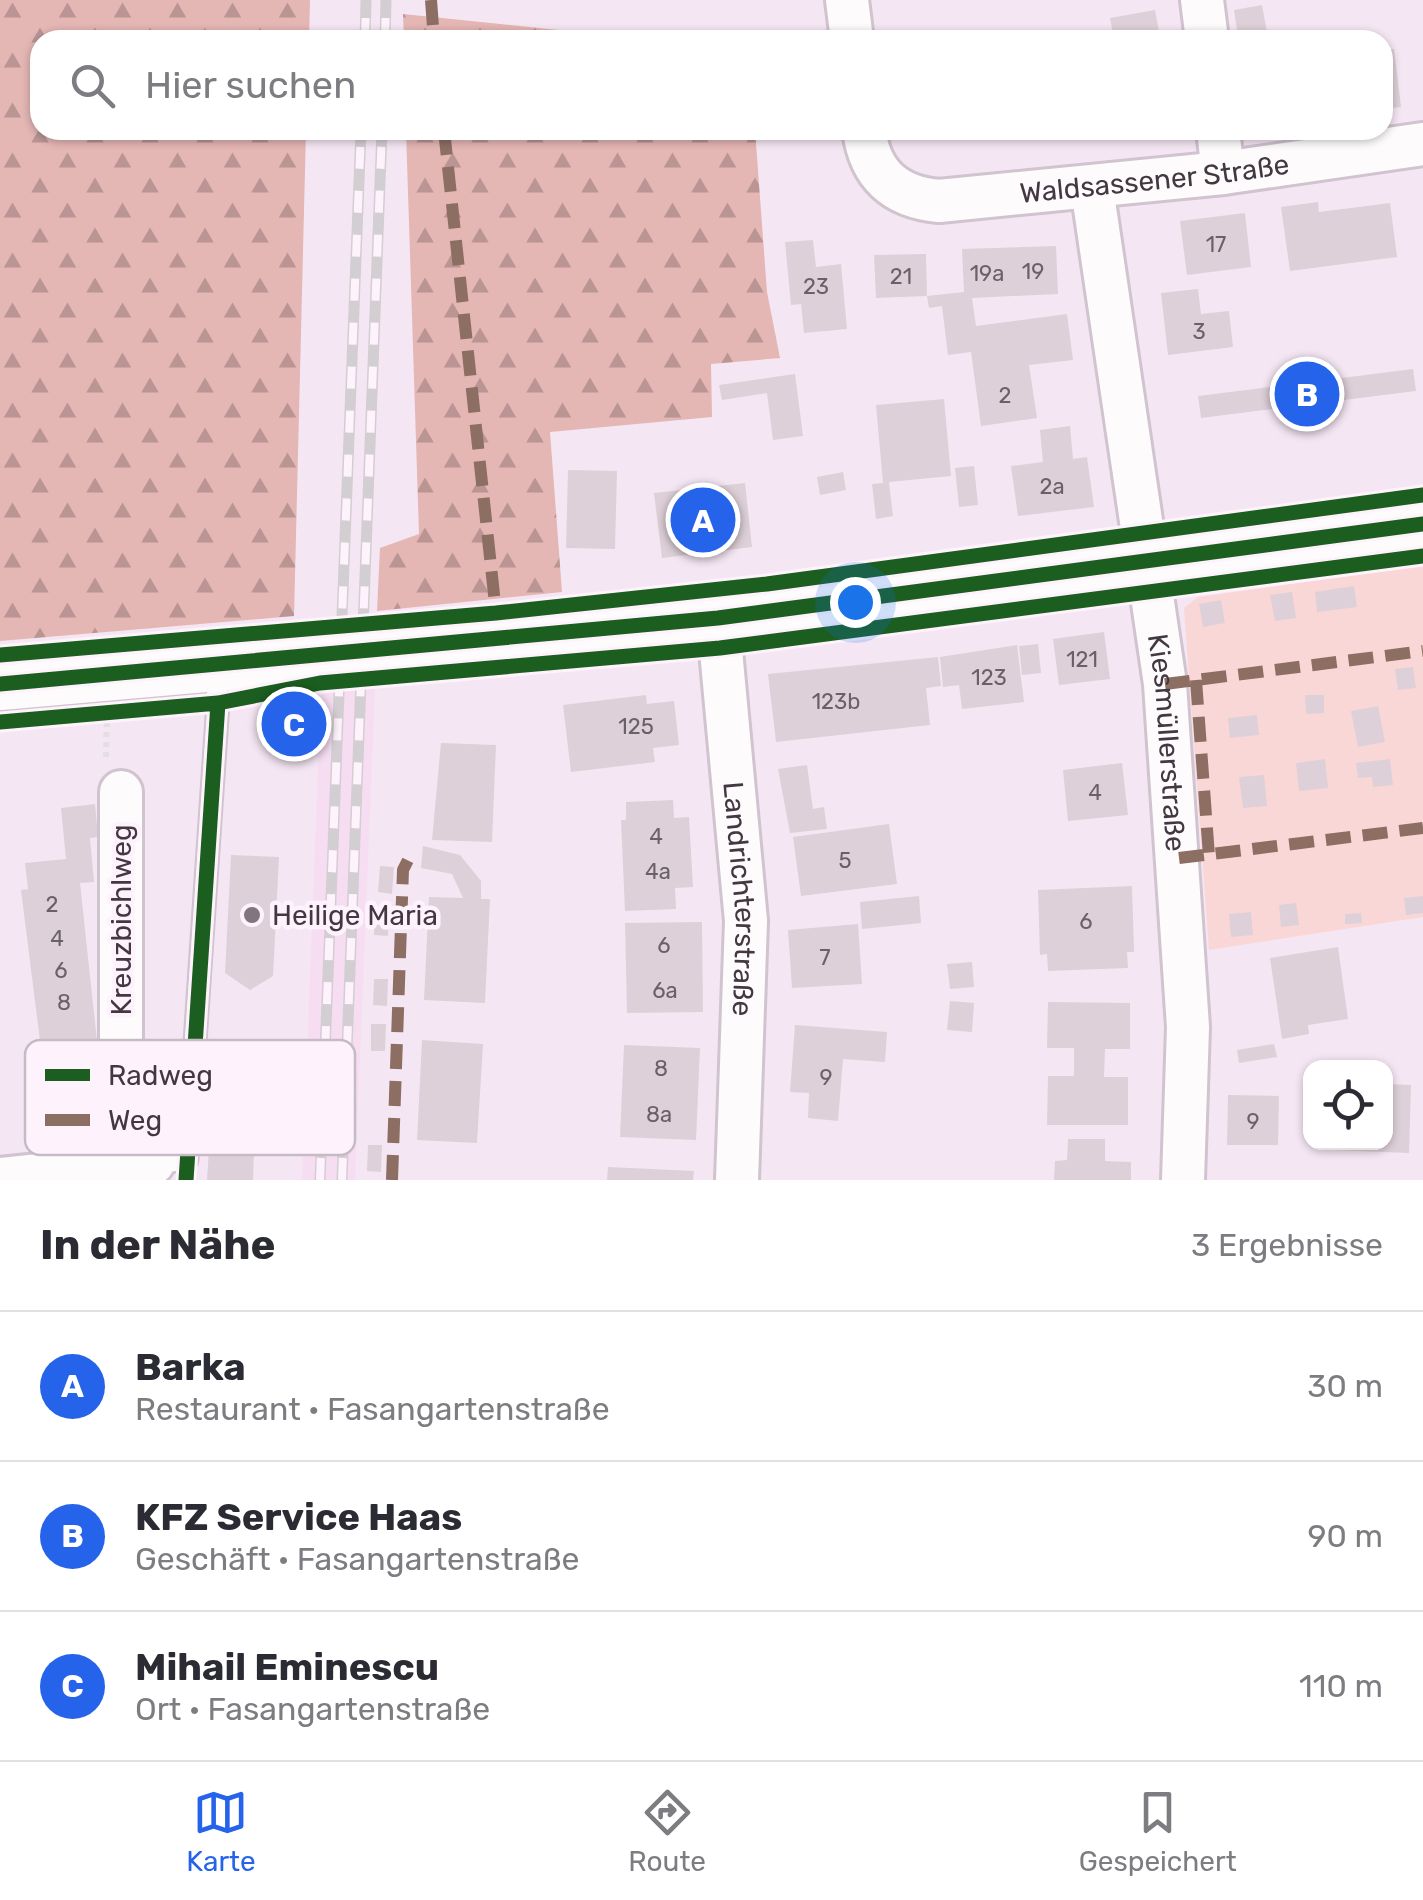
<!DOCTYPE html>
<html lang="de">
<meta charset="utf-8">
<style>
:root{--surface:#fff;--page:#f2f2f3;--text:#2b2b33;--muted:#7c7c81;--line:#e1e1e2;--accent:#2563eb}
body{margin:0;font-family:Rubik,sans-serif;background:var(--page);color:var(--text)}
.controls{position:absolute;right:30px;bottom:30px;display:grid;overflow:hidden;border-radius:20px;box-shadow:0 2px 8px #0004}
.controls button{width:90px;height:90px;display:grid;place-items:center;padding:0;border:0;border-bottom:2px solid var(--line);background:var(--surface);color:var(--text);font:50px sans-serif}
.you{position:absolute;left:855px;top:602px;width:35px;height:35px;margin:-25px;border:8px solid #fff;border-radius:50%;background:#1a73e8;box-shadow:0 0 0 15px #1a73e833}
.badge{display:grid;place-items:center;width:65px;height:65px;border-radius:50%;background:var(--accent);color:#fff;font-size:32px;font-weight:700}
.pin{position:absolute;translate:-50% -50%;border:5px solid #fff;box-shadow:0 2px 10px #0006}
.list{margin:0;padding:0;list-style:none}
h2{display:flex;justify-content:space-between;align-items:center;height:130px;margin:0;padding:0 40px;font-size:42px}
h2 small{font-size:32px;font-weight:400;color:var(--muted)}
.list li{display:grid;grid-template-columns:65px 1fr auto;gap:30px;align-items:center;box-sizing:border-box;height:150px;padding:0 40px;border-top:2px solid var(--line)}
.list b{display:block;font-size:38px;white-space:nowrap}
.list p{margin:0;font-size:32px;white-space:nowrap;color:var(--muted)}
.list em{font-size:32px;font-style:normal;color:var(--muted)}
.icon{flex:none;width:55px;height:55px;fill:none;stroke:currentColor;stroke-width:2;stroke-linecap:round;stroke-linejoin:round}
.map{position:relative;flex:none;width:1423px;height:1180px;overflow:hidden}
.search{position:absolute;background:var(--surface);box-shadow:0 2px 8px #0004;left:30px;right:30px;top:30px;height:110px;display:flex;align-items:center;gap:25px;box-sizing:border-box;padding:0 35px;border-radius:30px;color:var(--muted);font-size:38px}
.sheet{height:580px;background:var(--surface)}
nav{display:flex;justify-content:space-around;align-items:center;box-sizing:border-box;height:140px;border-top:2px solid var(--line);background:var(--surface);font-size:28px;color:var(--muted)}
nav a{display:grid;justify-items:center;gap:5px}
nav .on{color:var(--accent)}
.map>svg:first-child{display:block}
</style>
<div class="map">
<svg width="1423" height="1180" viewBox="0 0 1423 1180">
<defs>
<pattern id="forest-firs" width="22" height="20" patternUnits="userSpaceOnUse" patternTransform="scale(2.5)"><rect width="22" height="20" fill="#e4b6b4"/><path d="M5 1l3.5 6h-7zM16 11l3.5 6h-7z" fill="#ba9594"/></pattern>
</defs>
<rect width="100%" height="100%" fill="#f5e6f3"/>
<path fill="#f6ddf2" d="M375 689 355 1180H302L321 694Z"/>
<path fill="url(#forest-firs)" d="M0 0H310L309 40H40V130H306L294 616 0 641Z
M403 14 587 33 604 40H404Z
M406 130H755L767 292 780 358 711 364 712 417 550 432 562 592 377 611 380 548 419 534Z"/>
<path fill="#fad7d7" d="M1423 566V917L1209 950 1184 608 1198 597Z"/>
<path fill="#ded0d8" d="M1262 5 1267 32 1238 36 1234 10Z
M1155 10 1160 37 1114 40 1110 18Z
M1336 32 1337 40H1291V37Z
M1394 49 1401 107 1383 109V50Z
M1318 202 1319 212 1390 203 1397 257 1290 271 1281 207Z
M1245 213 1251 267 1187 275 1180 221Z
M813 240 816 267 841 264 847 329 804 333 801 304 791 305 785 242Z
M1056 246 1058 294 972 298 976 326 1067 314 1073 360 1029 365 1037 418 981 426 971 352 948 355 942 306 929 308 927 296 964 292 962 249Z
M926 254 927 296 876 298 874 255Z
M1198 289 1201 314 1229 311 1233 347 1168 355 1161 293Z
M1413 369 1416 391 1201 418 1198 396Z
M795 374 803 436 773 440 767 393 722 400 719 385Z
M944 399 951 476 889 482 893 516 876 519 872 484 883 483 876 405Z
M1070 426 1073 459 1087 457 1094 507 1018 516 1011 466 1043 462 1040 430Z
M974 466 978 505 959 507 955 468Z
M568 470 617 471 615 549 566 548Z
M843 472 846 490 820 495 817 477Z
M745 483 752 547 662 558 654 493Z
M1354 586 1357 607 1317 612 1315 592Z
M1292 592 1296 618 1275 621 1270 595Z
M1221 600 1225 623 1203 627 1199 604Z
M1104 632 1110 679 1059 685 1053 639Z
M1038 644 1041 673 1022 675 1019 646Z
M1017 645 1024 702 962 709 959 685 943 687 940 657Z
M938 657 941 686 926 688 930 725 776 742 768 674Z
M1413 667 1416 688 1398 690 1395 669Z
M646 695 647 704 674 701 679 745 653 748 655 762 571 772 563 705Z
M1305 695H1324V713L1306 714Z
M1378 706 1385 742 1358 747 1351 711Z
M1257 715 1259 735 1230 738 1228 718Z
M441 743 496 745 492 842 432 840Z
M1325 759 1328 788 1299 791 1296 763Z
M1390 759 1393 785 1373 787 1372 777 1358 778 1356 763Z
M1122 763 1128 815 1068 821 1063 770Z
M807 765 813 809 824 807 827 829 790 833 778 769Z
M1264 775 1267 806 1243 808 1239 777Z
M673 800 674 818 689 817 693 887 675 888 676 909 625 911 621 820H626V802Z
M95 804 98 837 90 838 94 882 80 883 103 1097 90 1099 93 1128 34 1134 29 1085 41 1084V1049L21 890 28 889 25 863 66 859 61 808Z
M889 824 897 884 801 896 793 837Z
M423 846 460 855 481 881V899H490L485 1003 424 1000 429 897 463 898 452 874 421 868Z
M231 855 279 857 273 976 250 990 225 973Z
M380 866 394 867 392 894 378 892Z
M1132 886 1134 952H1127L1128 968 1048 971 1047 954 1040 955 1038 890Z
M919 896 921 923 862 929 860 902Z
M1423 896V913L1406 915 1404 898Z
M1296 903 1299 925 1281 927 1279 905Z
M375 909H389L388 936 374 935Z
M1251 912 1253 935 1231 937 1229 914Z
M1361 913 1362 923 1345 924V914Z
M702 922 703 1012 627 1013 625 923Z
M858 924 862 984 792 988 788 930Z
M1338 947 1348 1019 1308 1025 1309 1034 1282 1039 1270 958Z
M972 962 974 987 950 989 947 964Z
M374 979H388L387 1006 373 1005Z
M950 1001 974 1003 972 1032 947 1030Z
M1048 1002 1130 1003V1049H1105L1104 1077H1128V1125H1047L1048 1076H1074V1048H1047Z
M371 1024H386L385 1051H371Z
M795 1025 887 1032 885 1062 843 1059 838 1121 808 1118 809 1093 790 1092Z
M422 1040 483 1044 477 1143 417 1140Z
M1274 1044 1277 1057 1239 1063 1237 1050Z
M624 1045 700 1048 696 1140 620 1137Z
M1386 1084 1411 1085 1409 1153 1333 1150 1334 1142H1386Z
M1228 1095 1279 1096 1278 1145H1227Z
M1068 1139H1105V1161L1131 1162V1180H1054L1055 1161 1067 1160Z
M368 1145H382L381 1172 367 1171Z
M209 1149 254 1152 253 1180H207Z
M608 1167 694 1171 693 1180H607Z"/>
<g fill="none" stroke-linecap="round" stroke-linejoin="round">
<defs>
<path id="service" d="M153 1163 187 1160 218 703 215 667"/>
<g id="minor">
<path d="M847 0 852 40"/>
<path d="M1202 0 1207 40"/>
<path id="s1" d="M864 130C870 175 895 197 939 201L1223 173 1423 144"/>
<path d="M1218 130 1223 173"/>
<path id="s2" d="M1092 188 1165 684 1188 1027 1183 1180"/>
<path id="s3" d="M718 618 746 921 737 1180"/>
<path d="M121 792V1167"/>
<path d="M0 1179 153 1163"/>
</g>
<path id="tertiary" d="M376 649 718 618 1423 524
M0 684 321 656"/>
</defs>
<use href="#service" stroke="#d0c4cf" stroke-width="25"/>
<use href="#minor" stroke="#d0c4cf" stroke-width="48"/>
<use href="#tertiary" stroke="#d0c4cf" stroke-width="58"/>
<path stroke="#e2dee2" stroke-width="6" stroke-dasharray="5 5" stroke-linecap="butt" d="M106 757 107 714"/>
<use href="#service" stroke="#fefbfd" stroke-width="20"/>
<use href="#minor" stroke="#fefbfd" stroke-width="42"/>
<use href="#tertiary" stroke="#fefbfd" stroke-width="52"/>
<defs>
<path id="rail" d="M365 40 366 0
M385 40 386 0
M320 1180 361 130
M342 1180 382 130"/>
</defs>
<use href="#rail" stroke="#d3ced2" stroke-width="11"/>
<use href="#rail" stroke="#fef3fc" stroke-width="8" stroke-dasharray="22" stroke-linecap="butt"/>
<defs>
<path id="tertiary-bridge" d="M321 656 376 649"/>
</defs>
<use href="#tertiary-bridge" stroke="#d0c4cf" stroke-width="58" stroke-linecap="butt"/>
<use href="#tertiary-bridge" stroke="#fefbfd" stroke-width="52"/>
<path stroke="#8d6e63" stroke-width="12" stroke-dasharray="25 12" stroke-linecap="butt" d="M431 0 434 40
M444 130 496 613
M1196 680 1209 856
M1165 684 1423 651
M1179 858 1423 828
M392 1180 403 870 410 856"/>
<defs>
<path id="cycleway" d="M0 655 496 613 767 584 1423 495
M0 684 718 618 1423 524
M0 722 218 703 320 683 720 648 1423 556
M186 1180 218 703"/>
</defs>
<use href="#cycleway" stroke="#fef3fc" stroke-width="21"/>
<use href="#cycleway" stroke="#1b5e20" stroke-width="15"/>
</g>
<circle fill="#81757f" stroke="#fef3fc" stroke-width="4" cx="252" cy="915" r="10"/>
<g text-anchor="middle" stroke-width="9" stroke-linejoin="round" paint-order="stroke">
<g font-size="22" fill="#6b6068">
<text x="1216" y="252">17</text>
<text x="1033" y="279">19</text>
<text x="987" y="281">19a</text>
<text x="901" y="284">21</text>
<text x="816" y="294">23</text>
<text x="1199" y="339">3</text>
<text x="1005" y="403">2</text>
<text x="1052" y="494">2a</text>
<text x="1082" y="667">121</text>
<text x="989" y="685">123</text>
<text x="836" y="709">123b</text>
<text x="636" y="734">125</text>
<text x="1095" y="800">4</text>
<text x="656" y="844">4</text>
<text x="845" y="868">5</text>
<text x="658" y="879">4a</text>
<text x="52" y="912">2</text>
<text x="1086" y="929">6</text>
<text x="57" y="946">4</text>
<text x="664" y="953">6</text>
<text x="825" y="965">7</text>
<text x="61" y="978">6</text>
<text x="665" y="998">6a</text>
<text x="64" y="1010">8</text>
<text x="661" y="1076">8</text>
<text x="826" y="1085">9</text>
<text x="659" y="1122">8a</text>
<text x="1253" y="1129">9</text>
</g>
<g font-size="28" fill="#433841" stroke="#fef3fc">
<text dy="10" stroke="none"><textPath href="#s1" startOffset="330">Waldsassener Straße</textPath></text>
<text dy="10" stroke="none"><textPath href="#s2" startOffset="560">Kiesmüllerstraße</textPath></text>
<text dy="10" stroke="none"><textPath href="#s3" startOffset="282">Landrichterstraße</textPath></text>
<text transform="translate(121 920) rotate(-90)" y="10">Kreuzbichlweg</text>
</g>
<g font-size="28" fill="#433841" stroke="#fef3fc" text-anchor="start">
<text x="272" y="925">Heilige Maria</text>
</g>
</g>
<rect x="25" y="1040" width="330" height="115" rx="15" fill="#fef3fc" stroke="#c6bbc4" stroke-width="2.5"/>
<rect x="45" y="1069" width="45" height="12" fill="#1b5e20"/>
<rect x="45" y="1114" width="45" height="12" fill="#8d6e63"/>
<g font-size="28" fill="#433841">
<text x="108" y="1085">Radweg</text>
<text x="108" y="1130">Weg</text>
</g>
</svg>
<div class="controls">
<button><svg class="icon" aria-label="locate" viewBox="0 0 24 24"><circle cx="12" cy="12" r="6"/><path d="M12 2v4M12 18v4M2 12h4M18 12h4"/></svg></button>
</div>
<div class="you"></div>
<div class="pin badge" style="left:703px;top:520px">A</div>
<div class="pin badge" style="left:1307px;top:394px">B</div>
<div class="pin badge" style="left:294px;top:724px">C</div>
<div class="search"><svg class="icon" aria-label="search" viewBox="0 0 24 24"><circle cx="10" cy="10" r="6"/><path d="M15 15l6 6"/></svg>Hier suchen</div>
</div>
<section class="sheet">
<h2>In der Nähe<small>3 Ergebnisse</small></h2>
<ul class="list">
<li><span class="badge">A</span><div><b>Barka</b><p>Restaurant · Fasangartenstraße</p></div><em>30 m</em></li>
<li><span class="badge">B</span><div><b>KFZ Service Haas</b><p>Geschäft · Fasangartenstraße</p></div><em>90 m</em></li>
<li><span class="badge">C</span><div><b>Mihail Eminescu</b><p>Ort · Fasangartenstraße</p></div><em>110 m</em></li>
</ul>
</section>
<nav>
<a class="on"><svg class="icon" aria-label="map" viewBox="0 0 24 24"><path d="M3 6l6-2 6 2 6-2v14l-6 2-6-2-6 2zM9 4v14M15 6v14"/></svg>Karte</a>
<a><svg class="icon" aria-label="directions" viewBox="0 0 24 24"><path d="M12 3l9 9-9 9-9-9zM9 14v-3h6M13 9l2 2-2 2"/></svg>Route</a>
<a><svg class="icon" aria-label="saved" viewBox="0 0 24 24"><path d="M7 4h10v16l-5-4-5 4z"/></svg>Gespeichert</a>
</nav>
